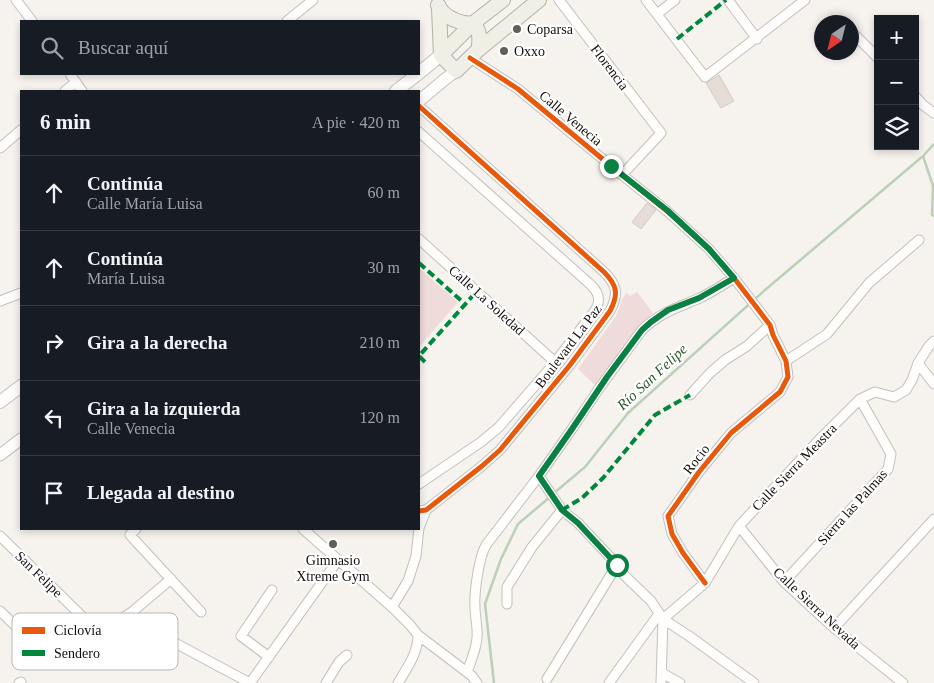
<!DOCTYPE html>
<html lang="es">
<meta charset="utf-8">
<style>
:root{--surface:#171b24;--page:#242831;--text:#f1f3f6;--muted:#9ea1a6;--line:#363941}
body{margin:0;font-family:"Times New Roman",serif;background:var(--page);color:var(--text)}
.controls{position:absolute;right:15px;top:15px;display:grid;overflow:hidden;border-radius:0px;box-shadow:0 2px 8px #0003}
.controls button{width:45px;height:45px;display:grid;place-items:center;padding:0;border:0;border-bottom:1px solid var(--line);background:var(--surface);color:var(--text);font:25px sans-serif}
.compass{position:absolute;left:814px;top:15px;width:45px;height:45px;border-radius:50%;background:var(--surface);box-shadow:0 2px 8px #0003;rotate:215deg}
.stop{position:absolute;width:15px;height:15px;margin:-11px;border:4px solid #0b8043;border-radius:50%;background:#fff}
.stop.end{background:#0b8043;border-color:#fff;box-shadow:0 1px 5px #0008}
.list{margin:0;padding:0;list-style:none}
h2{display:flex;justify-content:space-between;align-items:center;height:65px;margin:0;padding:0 20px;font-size:21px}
h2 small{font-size:16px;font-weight:400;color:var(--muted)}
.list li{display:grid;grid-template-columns:32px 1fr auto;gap:15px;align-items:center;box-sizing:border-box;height:75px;padding:0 20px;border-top:1px solid var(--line)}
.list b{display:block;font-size:19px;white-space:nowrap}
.list p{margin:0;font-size:16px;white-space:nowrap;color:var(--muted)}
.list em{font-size:16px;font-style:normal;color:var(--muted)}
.icon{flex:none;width:28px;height:28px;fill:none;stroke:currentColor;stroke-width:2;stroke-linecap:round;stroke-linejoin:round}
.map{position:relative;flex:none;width:934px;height:683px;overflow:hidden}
.search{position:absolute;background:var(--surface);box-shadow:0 2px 8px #0003;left:20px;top:20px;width:400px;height:55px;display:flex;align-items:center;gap:12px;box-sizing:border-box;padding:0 18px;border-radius:0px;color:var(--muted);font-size:19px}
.panel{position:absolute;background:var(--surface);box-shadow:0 2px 8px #0003;left:20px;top:90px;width:400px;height:440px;border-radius:0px}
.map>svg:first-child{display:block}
</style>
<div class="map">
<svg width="934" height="683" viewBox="0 0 934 683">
<rect width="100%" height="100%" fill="#f6f2ee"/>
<path fill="#efdbda" d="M419 268 458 302 419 347Z
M637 292 653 313C631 335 614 361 596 386L578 369 616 316 619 309 622 299 627 293 630 296Z"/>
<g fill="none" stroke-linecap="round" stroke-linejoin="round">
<path stroke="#bbd0b6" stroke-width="2.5" d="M923 156 933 186 932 215 934 216
M554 493 585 467 628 413 765 290 923 156 934 144
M494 683 485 604 501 559 518 524 550 497"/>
</g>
<path fill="#e6dbd5" stroke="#d0ccc9" d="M719 75 734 101 721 108 706 83Z
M647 203 656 210 641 229 632 222Z"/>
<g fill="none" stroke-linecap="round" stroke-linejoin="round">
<defs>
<path id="minor" d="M16 0 32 21
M559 0 661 133 622 175
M646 0 705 77 805 0
M728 0 757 39
M657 14 675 0
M287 21 313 0
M853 33 878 58
M470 58 518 89 611 166 667 211 709 249 734 278 770 325 773 335 786 361 788 377 780 392 731 433 699 472 668 516 672 534 683 553 705 583
M70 74 82 91
M65 91 76 82
M915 96 923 105 934 113
M419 106 604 272C617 285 619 294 610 311L570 365 500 450 482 466 430 507 426 510 419 511
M419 132 591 285C600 294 601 302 594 312L552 366 499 427 481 442 419 484
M0 148 21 130
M419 239 555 362
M0 301 21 293
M786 361 827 334 869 283 919 240
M918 363 934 384
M690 395 710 373 725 360 747 346 770 325
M539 476 562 510 578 523 611 558 625 576 651 601 663 619 689 636 754 683
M739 526 784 582 834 628 903 683
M136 529 130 535 201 612
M303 529 392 607 410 625 418 635 472 676 477 683
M0 536 99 633
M784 582 888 469 891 454 860 399
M507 604V587L532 547 562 510
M392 607 408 581 416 556 419 528 426 510
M0 611 53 662 132 612 171 579
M834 628 934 519
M177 644 250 683
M269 657 241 636 272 590
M467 672C471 661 476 650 477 638 478 627 475 617 475 607 474 592 479 557 486 545L539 476 572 429 598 390 642 330C661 312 677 308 700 298 712 292 723 285 734 278
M662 673 680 683
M547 679 617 565
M19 683 21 682
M250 683 338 560
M326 683 339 662 347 655
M398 683C407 668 418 653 418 635
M609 683 659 614
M661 683 663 619 705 583 739 526 816 443 860 399 875 392 894 397 906 390 912 380 918 363 929 346 934 341"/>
<path id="tertiary" d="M419 101 444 80 456 71
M0 455 21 439"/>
<path id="secondary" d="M419 73 441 55
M396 91 418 74
M0 402 21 386"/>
<path id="primary" d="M438 5C443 16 453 20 464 23 467 23 470 23 472 24 481 28 480 43 478 50
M439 9 441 55 456 71 478 50 539 0
M441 55 472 24 503 0"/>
</defs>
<use href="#minor" stroke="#c3c0be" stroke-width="11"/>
<use href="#tertiary" stroke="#c3c0be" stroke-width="13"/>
<use href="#secondary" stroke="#c3c0be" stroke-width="14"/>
<use href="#primary" stroke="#b4b2a3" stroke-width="16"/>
<use href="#minor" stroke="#fefdfc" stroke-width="9"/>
<use href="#tertiary" stroke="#fefdfc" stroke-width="11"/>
<use href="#secondary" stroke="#fefdfc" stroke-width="12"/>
<use href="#primary" stroke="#efefe6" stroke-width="14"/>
<path stroke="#00873e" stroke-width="4" stroke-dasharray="8 4" stroke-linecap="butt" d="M677 39 726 0
M419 263 465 304
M425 362 419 356 477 291
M562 510 582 498 603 478 655 415 690 395"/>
<defs>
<path id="cycleway" d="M470 58 518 89 611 166 667 211 709 249 734 278 770 325 773 335 786 361 788 377 780 392 731 433 699 472 668 516 672 534 683 553 705 583
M419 106 604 272C617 285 619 294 610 311L570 365 500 450 482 466 430 507 426 510 419 511"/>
</defs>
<use href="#cycleway" stroke="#fff" stroke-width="8"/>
<use href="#cycleway" stroke="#e8590c" stroke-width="5"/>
</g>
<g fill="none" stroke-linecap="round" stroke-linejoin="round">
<path stroke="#0b8043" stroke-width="6" d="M611 166 667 210 709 249 734 278 699 298 668 310 651 322 642 330 607 377 572 429 539 476 562 510 578 523 617 565"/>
</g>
<g fill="#615e5b" stroke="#fff" stroke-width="2">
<circle cx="517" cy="29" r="5"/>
<circle cx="504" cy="51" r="5"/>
<circle cx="333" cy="544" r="5"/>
</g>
<g text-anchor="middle" stroke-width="4.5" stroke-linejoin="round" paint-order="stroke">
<g font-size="14" fill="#110f0c" stroke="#fff" text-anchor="start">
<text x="527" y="34">Coparsa</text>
<text x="514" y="56">Oxxo</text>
<text x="333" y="565" text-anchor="middle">Gimnasio<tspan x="333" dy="16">Xtreme Gym</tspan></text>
</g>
<g font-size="14" fill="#110f0c" stroke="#fff">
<text transform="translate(610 67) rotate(53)" y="5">Florencia</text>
<text transform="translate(571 118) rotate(40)" y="5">Calle Venecia</text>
<text transform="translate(487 300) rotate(42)" y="5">Calle La Soledad</text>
<text transform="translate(568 346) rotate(-53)" y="5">Boulevard La Paz</text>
<text transform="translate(696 459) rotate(-52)" y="5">Rocio</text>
<text transform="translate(794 467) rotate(-46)" y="5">Calle Sierra Meastra</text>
<text transform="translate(852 507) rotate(-48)" y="5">Sierra las Palmas</text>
<text transform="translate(39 574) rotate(44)" y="5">San Felipe</text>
<text transform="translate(817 608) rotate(43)" y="5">Calle Sierra Nevada</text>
</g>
<g font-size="15" font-style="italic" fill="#2d5b2b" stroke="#fff">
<text transform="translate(652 377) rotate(-43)" y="5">Río San Felipe</text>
</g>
</g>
<rect x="12" y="613" width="166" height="57" rx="8" fill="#fff" stroke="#b8b7b6" stroke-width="1"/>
<rect x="22" y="627" width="23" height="7" fill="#e8590c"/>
<rect x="22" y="650" width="23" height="6" fill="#00873e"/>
<g font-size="14" fill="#110f0c">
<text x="54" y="635">Ciclovía</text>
<text x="54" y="658">Sendero</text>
</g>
</svg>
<div class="controls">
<button>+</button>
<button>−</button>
<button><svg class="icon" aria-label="layers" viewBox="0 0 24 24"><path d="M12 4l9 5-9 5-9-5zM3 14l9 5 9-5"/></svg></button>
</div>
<svg class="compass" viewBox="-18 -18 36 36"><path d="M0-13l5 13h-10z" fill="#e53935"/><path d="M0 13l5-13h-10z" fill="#9ea1a6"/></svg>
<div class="stop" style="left:617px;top:565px"></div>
<div class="stop end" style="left:611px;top:166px"></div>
<div class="search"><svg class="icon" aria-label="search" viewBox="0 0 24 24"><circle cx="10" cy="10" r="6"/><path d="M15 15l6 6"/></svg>Buscar aquí</div>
<section class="panel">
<h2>6 min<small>A pie · 420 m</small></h2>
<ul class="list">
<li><svg class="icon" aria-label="ahead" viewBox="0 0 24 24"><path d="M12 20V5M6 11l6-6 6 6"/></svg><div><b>Continúa</b><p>Calle María Luisa</p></div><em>60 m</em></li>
<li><svg class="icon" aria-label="ahead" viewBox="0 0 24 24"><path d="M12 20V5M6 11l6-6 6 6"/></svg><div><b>Continúa</b><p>María Luisa</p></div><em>30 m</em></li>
<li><svg class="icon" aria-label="right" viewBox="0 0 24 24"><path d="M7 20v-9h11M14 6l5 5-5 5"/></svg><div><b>Gira a la derecha</b></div><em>210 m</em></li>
<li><svg class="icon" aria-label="left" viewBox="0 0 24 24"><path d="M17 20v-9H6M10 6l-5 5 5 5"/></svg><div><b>Gira a la izquierda</b><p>Calle Venecia</p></div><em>120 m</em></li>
<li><svg class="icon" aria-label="arrive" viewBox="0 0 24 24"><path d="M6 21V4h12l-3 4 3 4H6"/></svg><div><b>Llegada al destino</b></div></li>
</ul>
</section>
</div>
